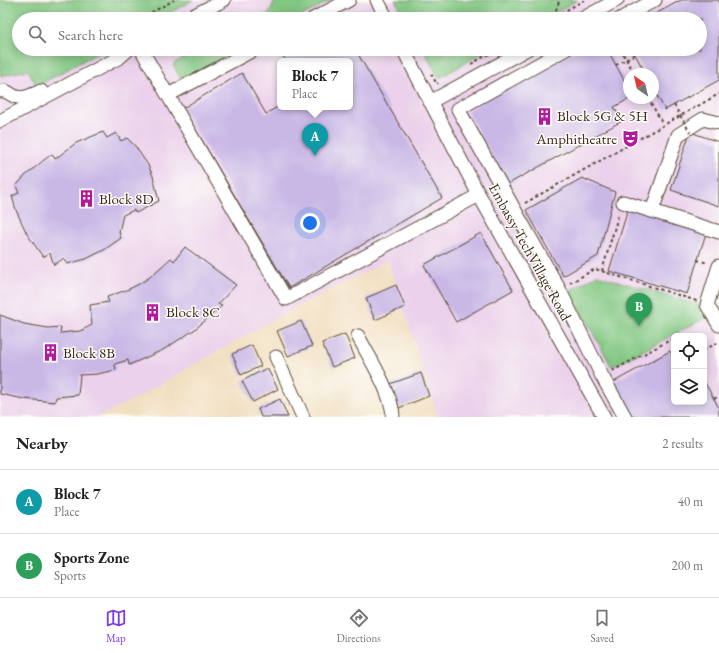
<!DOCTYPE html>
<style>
:root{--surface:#fff;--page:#f6f6f6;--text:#222;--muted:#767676;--line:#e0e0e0;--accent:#7c3aed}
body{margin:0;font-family:"EB Garamond",serif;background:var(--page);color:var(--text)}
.controls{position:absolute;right:12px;bottom:12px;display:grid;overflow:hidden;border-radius:6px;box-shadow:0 2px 10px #0003}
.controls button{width:36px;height:36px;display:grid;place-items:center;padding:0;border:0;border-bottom:1px solid var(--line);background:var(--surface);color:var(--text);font:20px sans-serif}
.compass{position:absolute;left:623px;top:68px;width:36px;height:36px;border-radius:50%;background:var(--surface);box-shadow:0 2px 10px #0003;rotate:326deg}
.you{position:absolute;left:310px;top:223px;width:14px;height:14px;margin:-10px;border:3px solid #fff;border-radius:50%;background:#1a73e8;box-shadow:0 0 0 6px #1a73e833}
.badge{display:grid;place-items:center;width:26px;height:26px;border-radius:50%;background:var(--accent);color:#fff;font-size:13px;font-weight:700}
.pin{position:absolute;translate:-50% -33px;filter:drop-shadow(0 1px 2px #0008)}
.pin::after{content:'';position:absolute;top:21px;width:14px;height:12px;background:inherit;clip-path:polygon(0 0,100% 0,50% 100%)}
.popup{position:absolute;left:277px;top:58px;width:76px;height:52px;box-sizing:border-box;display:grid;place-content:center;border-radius:6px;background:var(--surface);filter:drop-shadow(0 1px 3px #0005);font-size:13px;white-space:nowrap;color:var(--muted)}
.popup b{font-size:15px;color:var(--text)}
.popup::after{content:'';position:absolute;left:50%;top:100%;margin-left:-8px;border:8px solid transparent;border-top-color:var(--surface)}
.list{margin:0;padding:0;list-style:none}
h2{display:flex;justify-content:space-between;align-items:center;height:52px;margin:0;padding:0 16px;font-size:17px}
h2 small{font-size:13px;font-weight:400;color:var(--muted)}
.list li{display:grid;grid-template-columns:26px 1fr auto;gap:12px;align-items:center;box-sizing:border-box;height:64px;padding:0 16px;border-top:1px solid var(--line)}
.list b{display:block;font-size:15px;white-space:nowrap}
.list p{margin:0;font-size:13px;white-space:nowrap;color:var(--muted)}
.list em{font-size:13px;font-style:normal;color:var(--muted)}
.icon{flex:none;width:22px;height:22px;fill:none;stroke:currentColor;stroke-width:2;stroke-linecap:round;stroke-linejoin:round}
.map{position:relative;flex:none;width:719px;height:417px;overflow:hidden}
.search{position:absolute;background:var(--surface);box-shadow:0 2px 10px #0003;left:12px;right:12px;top:12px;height:44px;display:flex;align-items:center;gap:10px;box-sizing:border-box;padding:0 14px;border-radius:22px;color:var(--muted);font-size:15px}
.sheet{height:180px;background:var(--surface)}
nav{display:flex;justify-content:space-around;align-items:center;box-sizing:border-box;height:56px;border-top:1px solid var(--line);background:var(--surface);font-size:11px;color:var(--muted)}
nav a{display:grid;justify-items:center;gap:2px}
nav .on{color:var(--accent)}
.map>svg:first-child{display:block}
</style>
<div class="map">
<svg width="719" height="417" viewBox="0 0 719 417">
<rect width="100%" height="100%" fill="#fdfcf7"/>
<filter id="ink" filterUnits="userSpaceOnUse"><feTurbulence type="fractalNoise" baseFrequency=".025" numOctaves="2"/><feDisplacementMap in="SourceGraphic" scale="8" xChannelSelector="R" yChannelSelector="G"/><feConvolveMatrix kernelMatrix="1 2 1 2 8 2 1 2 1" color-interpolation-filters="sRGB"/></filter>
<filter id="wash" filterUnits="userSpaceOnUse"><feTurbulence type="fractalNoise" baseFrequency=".012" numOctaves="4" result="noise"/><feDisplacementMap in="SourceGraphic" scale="16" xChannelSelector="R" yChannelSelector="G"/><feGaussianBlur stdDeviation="0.9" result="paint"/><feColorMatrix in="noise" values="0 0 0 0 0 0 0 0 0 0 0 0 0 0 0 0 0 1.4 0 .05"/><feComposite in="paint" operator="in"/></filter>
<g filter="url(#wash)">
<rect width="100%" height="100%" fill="#f2dfc1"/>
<path fill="#ebd1eb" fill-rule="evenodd" d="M0 0H719V417H438L388 260 283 314 134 399 97 417H0ZM19 19H700V49H19ZM280 61H350V107H280ZM629 74H653V98H629ZM674 336H704V402H674Z"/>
<path fill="#81c681" stroke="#5e7850" d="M0 0H193L159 19H19V49H105L37 86 28 70 0 76Z
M275 0H332L296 19H257L269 13Z
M395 0H578L544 19H406Z
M200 49H240L181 80 173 64Z
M423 49H490L439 78Z
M597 275 702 306 709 316 612 367 569 291Z"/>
<g id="blocks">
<path fill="#c9b8e6" d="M681 0H719V80L665 110 653 88V74H646L632 49H700V19H646Z
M288 49H355L442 198 289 288 183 108 242 73 266 114 280 105V107H350V61H286L281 53Z
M579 49H607L629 89V99L614 107 622 121 508 184 467 111Z
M103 132 107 138 116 133 121 141 127 138 135 146 148 165 153 176 159 201 136 213 134 210 123 215 119 232 121 238 104 250 86 259 67 264 64 258 54 265 50 253 43 257 27 234 16 210 12 196 19 193 16 186 25 176 44 160 52 154 55 159 76 143Z
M690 132 719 142V206L671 190Z
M582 178 615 192 598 256 563 276 526 210Z
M629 206 707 230 687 294 609 271Z
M481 233 513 290 456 322 424 265Z
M185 247 236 285 218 304 222 306 194 330 163 350 129 365 128 360 115 364 116 370 97 374 80 375 78 395 56 397 55 402 24 399 0 394V315L24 324 48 328 61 327 60 333 80 331 92 325 90 305 109 302 107 297 129 289 139 284 150 277 171 258 174 261Z
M396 285 405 307 375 320 366 298Z
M301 321 312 346 288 356 277 331Z
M345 334 355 358 332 367 322 343Z
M252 345 261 366 241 375 232 354Z
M670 351 674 359V402H704V381L719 408V417H630L612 383Z
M267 368 278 389 253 402 242 381Z
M421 373 429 396 399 408 390 384Z
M280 399 288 417H261L258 409Z"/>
</g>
</g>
<g filter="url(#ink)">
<use href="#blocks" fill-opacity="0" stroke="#564536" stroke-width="1"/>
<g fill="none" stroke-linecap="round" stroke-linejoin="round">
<defs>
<path id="minor" d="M377 0 387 19
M187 19 224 0
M313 19 349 0
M582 19 617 0
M620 19 655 0
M141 49 286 299 479 195
M403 49 479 195 604 417
M566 49 458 109 559 289 602 376 625 417
M0 91C5 90 8 92 12 95 22 101 32 95 41 91
M168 95 255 49
M430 102 527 49
M0 121 120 57 129 49
M623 202 719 232
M652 211 678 135 703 119 719 123
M719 266 707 305 719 325
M358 336C369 357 392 393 393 416L392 417
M276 357 303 417"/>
</defs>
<use href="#minor" stroke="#564536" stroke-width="15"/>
<path stroke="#564536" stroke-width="2" stroke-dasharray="3 3" stroke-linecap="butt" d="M554 16 559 1 560 0
M142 19V18L174 0
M551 19 584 0
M620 49 635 74
M471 64 498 49
M431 74 437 84 438 83
M648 98 663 124
M525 203 719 94
M697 260 708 263
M602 271 619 213
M570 283 595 269 697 301
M704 350 719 342
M612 371 674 338
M714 399 719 396"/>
<use href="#minor" stroke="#fff" stroke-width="13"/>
<path stroke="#564536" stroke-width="2" stroke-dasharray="3 3" stroke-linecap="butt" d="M616 65 635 54
M674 105 690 132"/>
</g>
</g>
<defs>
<symbol id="building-bare" viewBox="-9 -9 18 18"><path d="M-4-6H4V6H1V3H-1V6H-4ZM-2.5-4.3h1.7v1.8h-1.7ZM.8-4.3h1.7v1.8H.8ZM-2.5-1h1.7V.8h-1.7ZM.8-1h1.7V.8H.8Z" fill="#b5179e" stroke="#fdfcf7" stroke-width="2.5" paint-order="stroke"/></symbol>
<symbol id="theatre-bare" viewBox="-9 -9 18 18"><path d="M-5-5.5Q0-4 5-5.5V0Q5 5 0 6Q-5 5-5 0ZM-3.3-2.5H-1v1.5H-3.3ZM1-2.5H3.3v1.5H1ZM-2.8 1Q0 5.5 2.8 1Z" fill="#b5179e" stroke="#fdfcf7" stroke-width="2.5" paint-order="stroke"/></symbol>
</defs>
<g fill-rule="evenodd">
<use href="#building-bare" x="532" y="104" width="25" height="25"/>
<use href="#theatre-bare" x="618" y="126" width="25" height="25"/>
<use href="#building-bare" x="74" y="186" width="25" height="25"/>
<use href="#building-bare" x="140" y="300" width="25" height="25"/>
<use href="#building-bare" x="38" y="340" width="25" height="25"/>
</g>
<g text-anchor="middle" stroke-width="3" stroke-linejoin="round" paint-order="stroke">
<g font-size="15" fill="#3b2a1e" stroke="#fdfcf7" text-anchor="start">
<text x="557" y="121">Block 5G &amp; 5H</text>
<text x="617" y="144" text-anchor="end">Amphitheatre</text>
<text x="99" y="204">Block 8D</text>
<text x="166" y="317">Block 8C</text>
<text x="63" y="358">Block 8B</text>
</g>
<g font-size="15" fill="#3b2a1e" stroke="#fdfcf7">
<text transform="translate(530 252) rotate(61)" y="5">Embassy TechVillage Road</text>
</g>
</g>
</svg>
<div class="controls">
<button><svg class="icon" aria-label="locate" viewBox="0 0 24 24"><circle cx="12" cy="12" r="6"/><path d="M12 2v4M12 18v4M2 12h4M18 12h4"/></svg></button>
<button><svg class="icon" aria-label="layers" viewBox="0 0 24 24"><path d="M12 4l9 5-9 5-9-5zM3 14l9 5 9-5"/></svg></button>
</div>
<svg class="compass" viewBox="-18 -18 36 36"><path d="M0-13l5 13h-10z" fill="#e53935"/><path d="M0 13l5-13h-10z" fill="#767676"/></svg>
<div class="you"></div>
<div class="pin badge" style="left:315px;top:156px;background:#0f9aa8">A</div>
<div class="popup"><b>Block 7</b>Place</div>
<div class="pin badge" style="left:639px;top:326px;background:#2e9e5b">B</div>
<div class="search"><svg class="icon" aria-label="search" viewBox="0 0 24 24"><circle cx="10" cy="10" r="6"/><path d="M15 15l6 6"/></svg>Search here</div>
</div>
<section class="sheet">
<h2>Nearby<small>2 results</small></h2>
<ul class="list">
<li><span class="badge" style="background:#0f9aa8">A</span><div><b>Block 7</b><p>Place</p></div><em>40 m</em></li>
<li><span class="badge" style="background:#2e9e5b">B</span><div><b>Sports Zone</b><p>Sports</p></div><em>200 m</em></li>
</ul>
</section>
<nav>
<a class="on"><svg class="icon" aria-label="map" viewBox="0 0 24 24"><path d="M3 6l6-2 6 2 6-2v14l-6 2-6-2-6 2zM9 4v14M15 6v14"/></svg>Map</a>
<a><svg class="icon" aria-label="directions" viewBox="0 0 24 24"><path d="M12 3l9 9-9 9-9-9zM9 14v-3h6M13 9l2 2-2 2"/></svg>Directions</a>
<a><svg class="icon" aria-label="saved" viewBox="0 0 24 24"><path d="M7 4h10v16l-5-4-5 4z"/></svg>Saved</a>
</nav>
